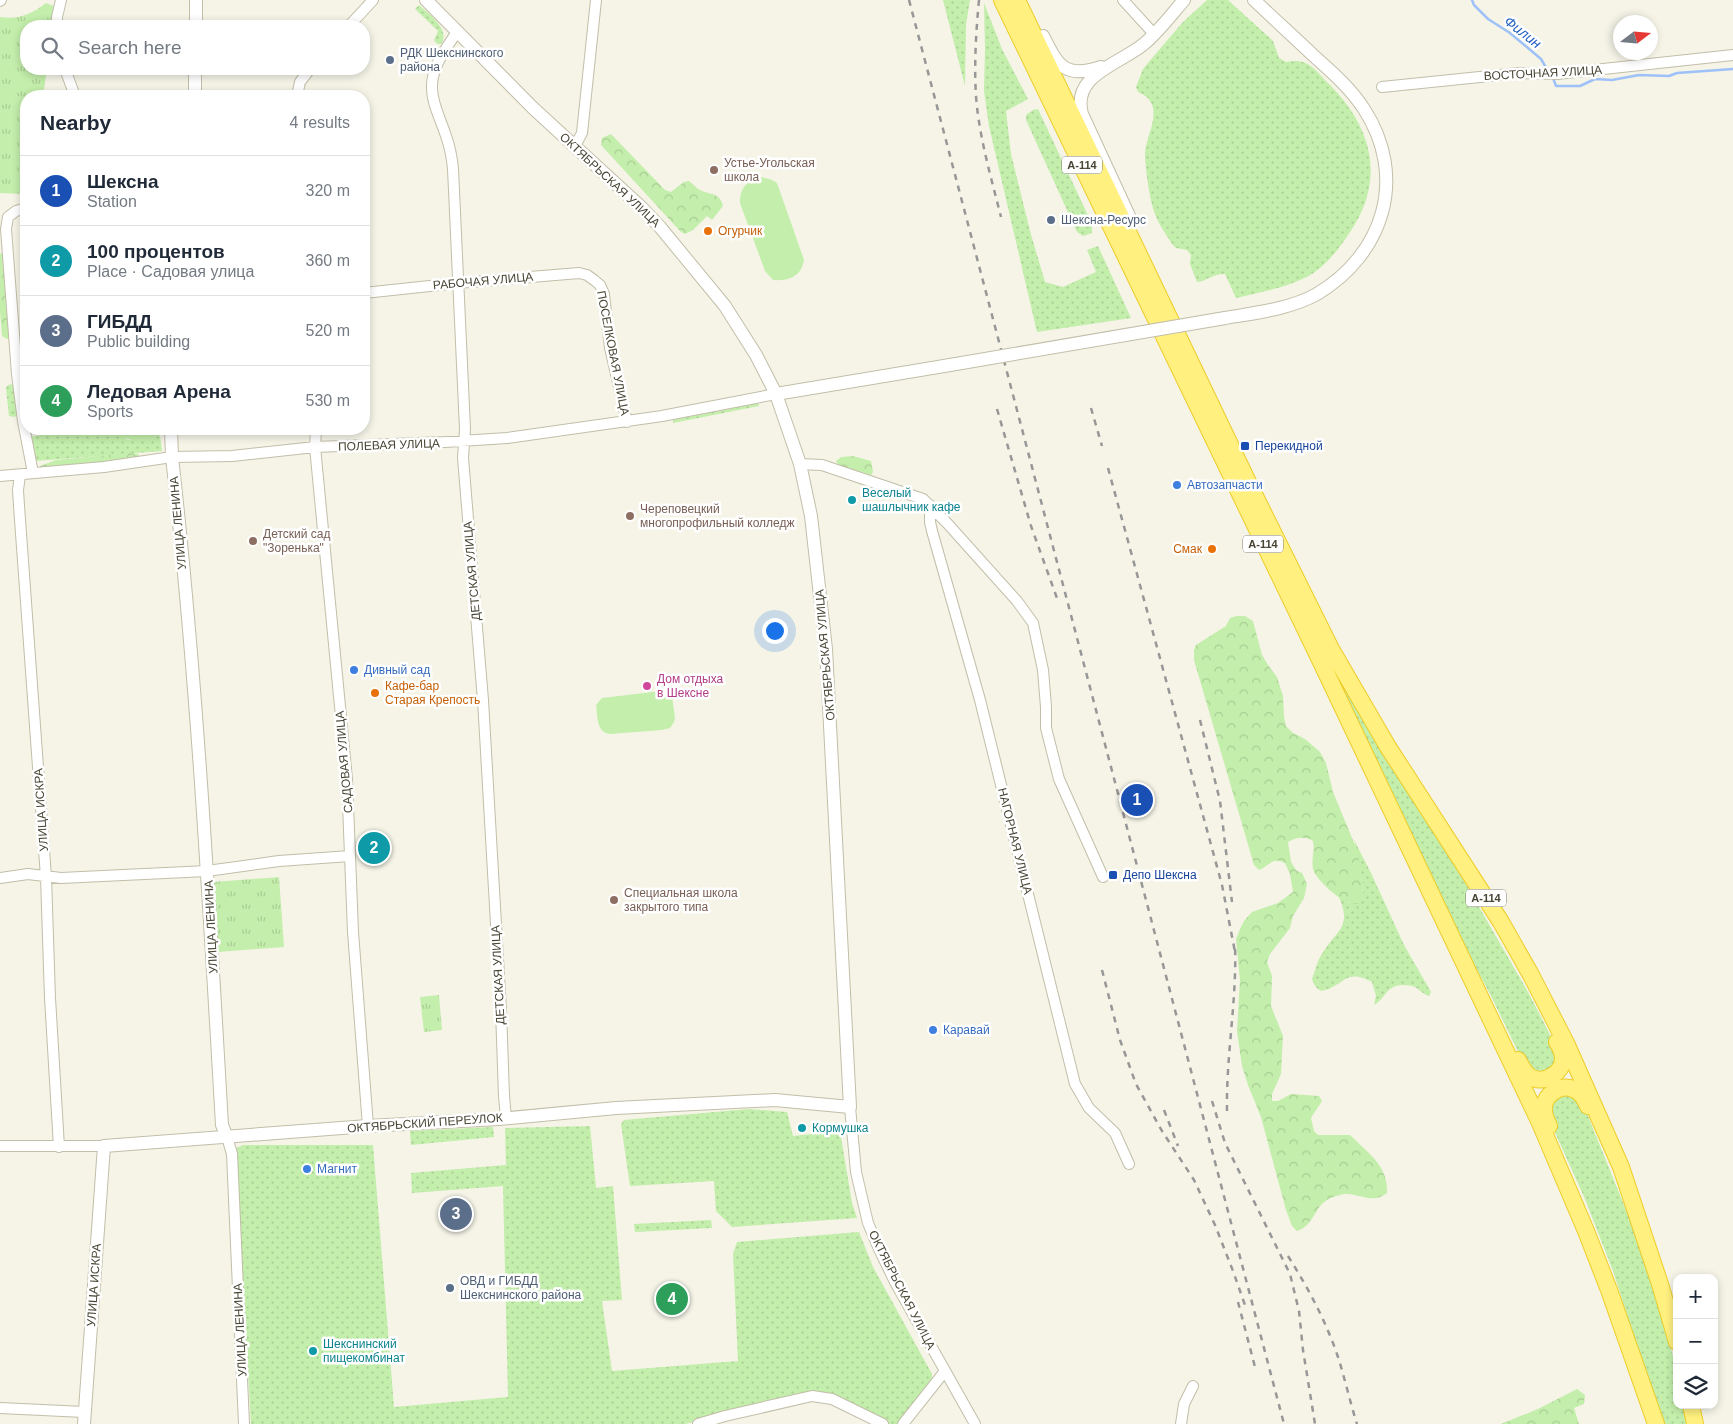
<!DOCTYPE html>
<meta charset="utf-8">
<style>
:root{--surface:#fff;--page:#f2f2f3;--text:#1f2937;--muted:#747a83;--line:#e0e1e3;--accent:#844427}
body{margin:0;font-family:Helvetica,sans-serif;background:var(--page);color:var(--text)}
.controls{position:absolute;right:15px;bottom:15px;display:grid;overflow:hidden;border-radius:10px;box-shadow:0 2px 8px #0003}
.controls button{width:45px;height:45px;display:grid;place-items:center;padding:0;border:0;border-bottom:1px solid var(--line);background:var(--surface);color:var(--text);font:25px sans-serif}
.compass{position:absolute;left:1613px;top:15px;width:45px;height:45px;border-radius:50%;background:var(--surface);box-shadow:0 2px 8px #0003;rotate:74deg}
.you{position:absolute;left:774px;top:630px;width:18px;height:18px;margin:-12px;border:4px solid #fff;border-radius:50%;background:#1a73e8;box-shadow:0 0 0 8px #1a73e833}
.badge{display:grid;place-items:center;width:32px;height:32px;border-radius:50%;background:var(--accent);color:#fff;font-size:16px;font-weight:700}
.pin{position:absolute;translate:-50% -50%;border:2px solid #fff;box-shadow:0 1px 5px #0006}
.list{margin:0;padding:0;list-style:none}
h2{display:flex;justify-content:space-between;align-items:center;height:65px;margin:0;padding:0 20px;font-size:21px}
h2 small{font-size:16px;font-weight:400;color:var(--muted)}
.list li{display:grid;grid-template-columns:32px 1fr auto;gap:15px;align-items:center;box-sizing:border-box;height:70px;padding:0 20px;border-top:1px solid var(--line)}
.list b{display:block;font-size:19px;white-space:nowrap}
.list p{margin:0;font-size:16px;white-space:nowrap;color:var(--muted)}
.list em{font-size:16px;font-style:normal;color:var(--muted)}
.icon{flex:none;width:28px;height:28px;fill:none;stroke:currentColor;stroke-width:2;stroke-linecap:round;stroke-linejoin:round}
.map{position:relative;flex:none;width:1733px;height:1424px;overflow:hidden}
.search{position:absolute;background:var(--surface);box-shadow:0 2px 8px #0003;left:20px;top:20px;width:350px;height:55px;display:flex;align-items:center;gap:12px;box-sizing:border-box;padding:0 18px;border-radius:20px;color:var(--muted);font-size:19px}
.panel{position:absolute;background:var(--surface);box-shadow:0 2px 8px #0003;left:20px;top:90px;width:350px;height:345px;border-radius:20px}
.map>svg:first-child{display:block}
</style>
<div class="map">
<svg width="1733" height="1424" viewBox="0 0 1733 1424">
<defs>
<pattern id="grass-dots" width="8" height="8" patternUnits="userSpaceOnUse" patternTransform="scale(1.25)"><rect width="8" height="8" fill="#c3eeab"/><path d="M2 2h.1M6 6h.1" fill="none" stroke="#a9cd94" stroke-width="1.8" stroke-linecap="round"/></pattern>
<pattern id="forest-crowns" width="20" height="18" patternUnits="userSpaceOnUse" patternTransform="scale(1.25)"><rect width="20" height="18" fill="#c3eeab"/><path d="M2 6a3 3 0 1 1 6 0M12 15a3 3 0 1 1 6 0" fill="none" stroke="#a9cd94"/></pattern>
<pattern id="park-tufts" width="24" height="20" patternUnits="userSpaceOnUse" patternTransform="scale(1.25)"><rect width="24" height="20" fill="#c3eeab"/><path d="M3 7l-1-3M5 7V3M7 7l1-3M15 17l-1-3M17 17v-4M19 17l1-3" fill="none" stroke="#a9cd94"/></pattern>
</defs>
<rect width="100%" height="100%" fill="#f5f4e7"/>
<path fill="url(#grass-dots)" d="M943 0H970L966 24 965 86Z
M1207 0H1228L1273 41 1279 58 1286 62C1308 58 1313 68 1327 82 1373 127 1387 180 1348 235 1338 250 1327 264 1312 274 1290 287 1261 292 1236 298L1225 274C1214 273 1207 281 1197 282L1190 264 1191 255 1187 250 1176 248 1172 244C1166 234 1159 225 1155 214 1150 202 1145 167 1145 153 1146 138 1156 123 1153 108 1151 99 1145 95 1138 92L1136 87 1143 69 1153 57 1183 22Z
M984 3 1002 49 1028 99 1006 111 1011 154 1030 231 1045 282 1063 287 1096 272 1087 250 1098 246 1131 318 1037 332 989 126 984 91 985 49Z
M419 5C429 14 451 30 441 44H437L434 40 438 31 415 9Z
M1038 109 1092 224V233L1083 236 1077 232 1026 120V115L1033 110Z
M13 384 18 415 14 417 9 416 6 388 8 385Z
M758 403 759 406 673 423V420Z
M42 429H109L116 431 125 429 126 439 129 440 154 437 160 435 162 451 35 461 29 437 41 435Z
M1277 556 1528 992 1555 1044 1559 1062 1541 1076 1524 1064 1491 996 1460 938Z
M1354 840 1371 873 1404 945 1431 992 1429 996C1423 994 1420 990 1415 987 1407 984 1394 984 1388 991 1383 996 1381 1001 1374 1005L1376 996 1372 982C1345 967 1344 987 1321 991 1316 988 1314 985 1312 979 1315 971 1317 961 1322 954 1337 929 1353 928 1338 895L1349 903 1362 902 1363 882Z
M1570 1093 1586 1111 1647 1262 1660 1305 1677 1372V1405H1684L1688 1424H1662L1613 1271 1585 1199 1553 1128 1551 1100Z
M749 1109 787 1112 793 1136 840 1131 852 1203 857 1218 732 1227 716 1211 714 1181 630 1186 621 1124 624 1120Z
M590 1126 596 1188 613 1186 622 1300 602 1301 612 1371 738 1361 733 1254 737 1242 859 1232 873 1267 932 1374V1381L916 1399 898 1424H885L835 1396 725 1414 685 1424H251L236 1156 237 1148 243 1145H373L394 1407 508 1397 503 1186 412 1193 411 1173 506 1165 505 1128Z
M493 1127 494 1137 411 1145 410 1131Z
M711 1220 712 1228 635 1232 634 1224Z"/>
<path fill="url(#forest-crowns)" d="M611 134 665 190 671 192 684 182 689 181C693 184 697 189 702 191 712 195 720 193 723 206L712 220 707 216 693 230 685 234 680 231 601 145 602 138Z
M2 253H5L10 338 7 339 2 336 0 311V254Z
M125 429H166L165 432C155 438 134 444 124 437Z
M130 453 138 454 139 456 134 459 41 468 40 466 56 460Z
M853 456 871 461 873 472 871 475 838 465 836 461 841 457Z
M1237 616H1245L1253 621 1262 655 1268 665 1277 677 1283 696 1284 717 1286 726 1293 733 1305 739 1320 752 1326 763 1333 792 1357 850 1363 882 1362 902C1358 903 1355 905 1351 903 1340 901 1316 880 1313 869 1311 860 1315 850 1313 841 1307 836 1295 837 1288 842L1291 862 1296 870 1302 873 1307 884 1304 898 1293 916 1290 928 1270 954 1267 962 1272 976 1271 1006 1283 1036 1281 1074 1272 1094V1101H1278L1291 1094 1319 1096 1322 1101 1311 1118 1314 1131 1318 1135H1350C1367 1152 1389 1166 1387 1193 1371 1205 1361 1193 1345 1194 1342 1194 1337 1196 1333 1197 1313 1204 1316 1225 1297 1231L1292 1226 1286 1210 1261 1117 1248 1085 1242 1066 1237 1031 1240 980 1236 939 1241 927 1244 921 1252 912 1278 903 1293 892 1290 874 1285 863C1271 857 1271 865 1259 870L1254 865 1194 660V650L1196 645 1226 626 1230 618Z
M1577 1389 1585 1395 1584 1404 1574 1408 1579 1424H1501L1538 1409Z"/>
<path fill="url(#park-tufts)" d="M46 3 54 6 51 26H26V69H47L43 96H26V194L0 193V17C18 20 32 14 46 3Z
M279 877 284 947 218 952 213 882Z
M439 995 442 1030 424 1032 420 997Z"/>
<path fill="#c3eeab" d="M761 177 772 180 777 183 804 260C801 277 789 281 773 280L765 271 740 203C740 187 747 181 761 177Z
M661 691 672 696 675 718 674 722 670 728 662 730 610 734C596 732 598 717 596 705L602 698Z"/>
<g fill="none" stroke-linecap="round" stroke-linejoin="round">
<path stroke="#9dc1f8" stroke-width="2.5" d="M1472 0 1474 5 1488 19 1510 33 1541 59 1548 71
M1553 78 1556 86H1580L1595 79 1612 80 1639 75 1669 76 1677 73 1733 69"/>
<defs>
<path id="minor" d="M1123 0 1154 34
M0 1 1 0
M57 26V17L61 0
M349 26 373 0
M457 32C446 48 431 68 432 88 432 104 441 120 446 136 450 147 452 158 453 169L465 429 463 458 483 700 501 1010 504 1096 506 1118
M65 69 75 96
M1382 87 1519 73 1557 74 1733 55
M297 96 300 82 310 69
M575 146 582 133 596 0
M26 208 16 211 8 217 6 229 17 374 23 421 33 473
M364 293 458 283 579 273 587 275 594 280 600 285 604 294 610 348 627 422
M316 429 315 447 347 779 353 932 368 1126
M800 464 822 465 923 499 947 523 1017 601 1033 623 1043 670 1046 707V728L1059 779 1103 877
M20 475 18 490 19 506 46 877 50 998 59 1147
M0 476 104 467 172 457 232 456 315 447 445 442 507 438 662 416 776 394
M930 505V522L932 531 980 700 1075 1084 1089 1108 1115 1133 1129 1164
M0 878 28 874 61 878 207 871 279 861 350 856
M850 1107 856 1172 868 1223 879 1249 895 1282 975 1424
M227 1137 232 1154 244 1424
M0 1146H104
M0 1408 84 1412
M698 1424 725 1416 812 1396 832 1399 883 1424
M903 1424 945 1371
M1181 1424 1184 1404 1193 1386"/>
<path id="tertiary" d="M196 26V0
M1043 36C1058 66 1065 79 1101 67
M195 96V69
M1130 218 1082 114C1071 74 1121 64 1145 43 1160 30 1172 14 1184 0
M1225 318C1255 313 1290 309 1317 294 1384 254 1408 177 1364 109 1351 89 1333 73 1315 57 1295 38 1274 19 1254 0
M776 394 950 365
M171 429 172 457C197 679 209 902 222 1125L227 1137
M84 1424 104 1146 368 1126 499 1119 616 1108 775 1100 850 1107 826 649 811 516 800 464 776 394 756 355 725 306 660 227 642 208 533 108 426 0"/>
<path id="trunk" d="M1002 0 1322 664 1540 1123 1586 1231 1609 1290 1656 1424
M1017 0 1246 478 1331 649 1388 747 1501 922 1531 975 1566 1043 1621 1167 1660 1284 1677 1342
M1518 1060C1521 1066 1524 1072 1529 1076 1543 1086 1564 1073 1563 1057 1562 1052 1560 1046 1557 1042
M1549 1126C1546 1120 1543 1114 1544 1107 1545 1094 1561 1084 1573 1089 1580 1091 1585 1099 1588 1106
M1691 1405 1695 1424"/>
</defs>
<use href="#minor" stroke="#c2bea8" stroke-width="12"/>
<use href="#tertiary" stroke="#c2bea8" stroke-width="14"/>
<use href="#trunk" stroke="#eecc28" stroke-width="18"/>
<use href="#minor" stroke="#fff" stroke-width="10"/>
<use href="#tertiary" stroke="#fff" stroke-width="12"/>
<use href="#trunk" stroke="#fff07f" stroke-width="16"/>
<path stroke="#979797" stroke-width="2.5" stroke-dasharray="6 6" stroke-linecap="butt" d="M909 0 1284 1424
M979 0C976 32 974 64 976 96 979 137 991 177 1001 217
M1091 408 1102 446
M997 409 1031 526 1058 601
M1108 468 1222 885 1235 952
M1200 720 1220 801 1232 902
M1102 970 1120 1040 1136 1084 1162 1131 1194 1180 1215 1225 1233 1271 1246 1308
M1212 1101 1225 1143 1290 1274 1299 1311 1303 1350 1315 1424
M1164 1110 1178 1146
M1227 1111C1226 1055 1237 1001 1235 945
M1288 1256C1308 1288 1326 1321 1338 1357 1345 1379 1350 1402 1357 1424
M1238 1302 1255 1367"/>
<defs>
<path id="tertiary-bridge" d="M950 365 1225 318"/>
</defs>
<use href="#tertiary-bridge" stroke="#c2bea8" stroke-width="14" stroke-linecap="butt"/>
<use href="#tertiary-bridge" stroke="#fff" stroke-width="12"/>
</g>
<g fill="#5c6f8a" stroke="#fff" stroke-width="2">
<circle cx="390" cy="60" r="5"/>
<circle cx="1051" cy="220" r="5"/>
<circle cx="450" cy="1288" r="5"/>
</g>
<g fill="#8d6e63" stroke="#fff" stroke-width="2">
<circle cx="714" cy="170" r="5"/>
<circle cx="630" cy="516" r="5"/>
<circle cx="253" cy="541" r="5"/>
<circle cx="614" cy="900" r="5"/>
</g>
<g fill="#e8710a" stroke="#fff" stroke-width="2">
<circle cx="708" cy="231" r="5"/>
<circle cx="1212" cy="549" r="5"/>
<circle cx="375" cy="693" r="5"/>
</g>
<g fill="#1a4fb4" stroke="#fff" stroke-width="2">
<rect x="1240" y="441" width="10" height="10" rx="2.5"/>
<rect x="1108" y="870" width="10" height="10" rx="2.5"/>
</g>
<g fill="#3f7fe0" stroke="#fff" stroke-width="2">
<circle cx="1177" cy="485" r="5"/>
<circle cx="354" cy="670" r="5"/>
<circle cx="933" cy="1030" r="5"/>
<circle cx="307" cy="1169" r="5"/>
</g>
<g fill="#0f9aa8" stroke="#fff" stroke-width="2">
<circle cx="852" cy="500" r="5"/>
<circle cx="802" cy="1128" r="5"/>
<circle cx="313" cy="1351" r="5"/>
</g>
<circle fill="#d1479c" stroke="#fff" stroke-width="2" cx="647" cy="686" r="5"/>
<g text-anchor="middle" stroke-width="5" stroke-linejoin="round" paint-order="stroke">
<g fill="#fff" stroke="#807d72" stroke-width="1">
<rect x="1062" y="156.5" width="40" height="17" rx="4"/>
<rect x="1243" y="535.5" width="40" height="17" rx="4"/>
<rect x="1466" y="889.5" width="40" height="17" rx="4"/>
</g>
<g font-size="11" font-weight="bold" fill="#494535">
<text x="1082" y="169">А-114</text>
<text x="1263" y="548">А-114</text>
<text x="1486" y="902">А-114</text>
</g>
<g font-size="12" fill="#4e5e75" stroke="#fff" text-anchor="start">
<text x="400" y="57">РДК Шекснинского<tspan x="400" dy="14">района</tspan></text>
<text x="1061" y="224">Шексна-Ресурс</text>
<text x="460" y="1285">ОВД и ГИБДД<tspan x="460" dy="14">Шекснинского района</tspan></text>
</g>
<g font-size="12" fill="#494535" stroke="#fff">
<text transform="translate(1543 73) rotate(-3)" y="4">ВОСТОЧНАЯ УЛИЦА</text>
<text transform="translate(610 180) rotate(43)" y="4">ОКТЯБРЬСКАЯ УЛИЦА</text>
<text transform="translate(483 281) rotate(-5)" y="4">РАБОЧАЯ УЛИЦА</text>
<text transform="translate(613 353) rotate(79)" y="4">ПОСЕЛКОВАЯ УЛИЦА</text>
<text transform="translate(389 445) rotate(-2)" y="4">ПОЛЕВАЯ УЛИЦА</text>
<text transform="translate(178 523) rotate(-95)" y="4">УЛИЦА ЛЕНИНА</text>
<text transform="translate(472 571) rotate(-95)" y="4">ДЕТСКАЯ УЛИЦА</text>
<text transform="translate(825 655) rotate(-95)" y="4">ОКТЯБРЬСКАЯ УЛИЦА</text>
<text transform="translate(344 762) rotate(-95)" y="4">САДОВАЯ УЛИЦА</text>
<text transform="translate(41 810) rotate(-94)" y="4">УЛИЦА ИСКРА</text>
<text transform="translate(1015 841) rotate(76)" y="4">НАГОРНАЯ УЛИЦА</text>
<text transform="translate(211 927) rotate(-93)" y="4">УЛИЦА ЛЕНИНА</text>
<text transform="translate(498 975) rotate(-93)" y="4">ДЕТСКАЯ УЛИЦА</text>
<text transform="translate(425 1123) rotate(-4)" y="4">ОКТЯБРЬСКИЙ ПЕРЕУЛОК</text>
<text transform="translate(94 1285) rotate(-86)" y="4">УЛИЦА ИСКРА</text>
<text transform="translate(902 1290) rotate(63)" y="4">ОКТЯБРЬСКАЯ УЛИЦА</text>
<text transform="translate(240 1330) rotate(-93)" y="4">УЛИЦА ЛЕНИНА</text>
</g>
<g font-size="12" fill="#785e54" stroke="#fff" text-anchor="start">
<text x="724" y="167">Устье-Угольская<tspan x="724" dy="14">школа</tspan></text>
<text x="640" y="513">Череповецкий<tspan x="640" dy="14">многопрофильный колледж</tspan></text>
<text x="263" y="538">Детский сад<tspan x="263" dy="14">"Зоренька"</tspan></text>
<text x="624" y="897">Специальная школа<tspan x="624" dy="14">закрытого типа</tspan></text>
</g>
<g font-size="12" fill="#c56008" stroke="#fff" text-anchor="start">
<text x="718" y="235">Огурчик</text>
<text x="1202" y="553" text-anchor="end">Смак</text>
<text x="385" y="690">Кафе-бар<tspan x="385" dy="14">Старая Крепость</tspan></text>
</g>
<g font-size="12" fill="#164399" stroke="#fff" text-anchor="start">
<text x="1255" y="450">Перекидной</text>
<text x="1123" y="879">Депо Шексна</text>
</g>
<g font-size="12" fill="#366cbe" stroke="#fff" text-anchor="start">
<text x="1187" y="489">Автозапчасти</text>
<text x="364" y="674">Дивный сад</text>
<text x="943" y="1034">Каравай</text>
<text x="317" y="1173">Магнит</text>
</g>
<g font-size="12" fill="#0d838f" stroke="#fff" text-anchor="start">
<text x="862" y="497">Веселый<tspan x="862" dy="14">шашлычник кафе</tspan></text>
<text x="812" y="1132">Кормушка</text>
<text x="323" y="1348">Шекснинский<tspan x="323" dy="14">пищекомбинат</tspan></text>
</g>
<g font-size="12" fill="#b23c85" stroke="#fff" text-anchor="start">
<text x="657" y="683">Дом отдыха<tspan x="657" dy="14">в Шекснe</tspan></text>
</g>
<g font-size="14" font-style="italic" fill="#225fc1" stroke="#fff">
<text transform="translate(1523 32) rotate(38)" y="5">Филин</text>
</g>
</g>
</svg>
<div class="controls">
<button>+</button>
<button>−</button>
<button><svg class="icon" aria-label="layers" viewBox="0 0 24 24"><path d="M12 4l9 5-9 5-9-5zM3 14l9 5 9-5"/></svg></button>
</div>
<svg class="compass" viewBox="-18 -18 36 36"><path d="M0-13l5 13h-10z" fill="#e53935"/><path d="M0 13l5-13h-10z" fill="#747a83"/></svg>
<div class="you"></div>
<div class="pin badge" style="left:1137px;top:800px;background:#1a4fb4">1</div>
<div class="pin badge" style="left:374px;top:848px;background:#0f9aa8">2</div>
<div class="pin badge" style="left:456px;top:1214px;background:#5c6f8a">3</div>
<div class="pin badge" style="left:672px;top:1299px;background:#2e9e5b">4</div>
<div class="search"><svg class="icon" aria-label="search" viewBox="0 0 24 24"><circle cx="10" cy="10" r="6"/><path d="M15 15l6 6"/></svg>Search here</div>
<section class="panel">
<h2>Nearby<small>4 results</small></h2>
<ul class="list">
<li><span class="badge" style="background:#1a4fb4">1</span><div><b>Шексна</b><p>Station</p></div><em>320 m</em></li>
<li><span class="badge" style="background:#0f9aa8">2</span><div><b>100 процентов</b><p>Place · Садовая улица</p></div><em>360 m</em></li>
<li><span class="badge" style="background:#5c6f8a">3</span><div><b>ГИБДД</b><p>Public building</p></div><em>520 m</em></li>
<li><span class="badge" style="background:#2e9e5b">4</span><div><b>Ледовая Арена</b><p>Sports</p></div><em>530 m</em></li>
</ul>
</section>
</div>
